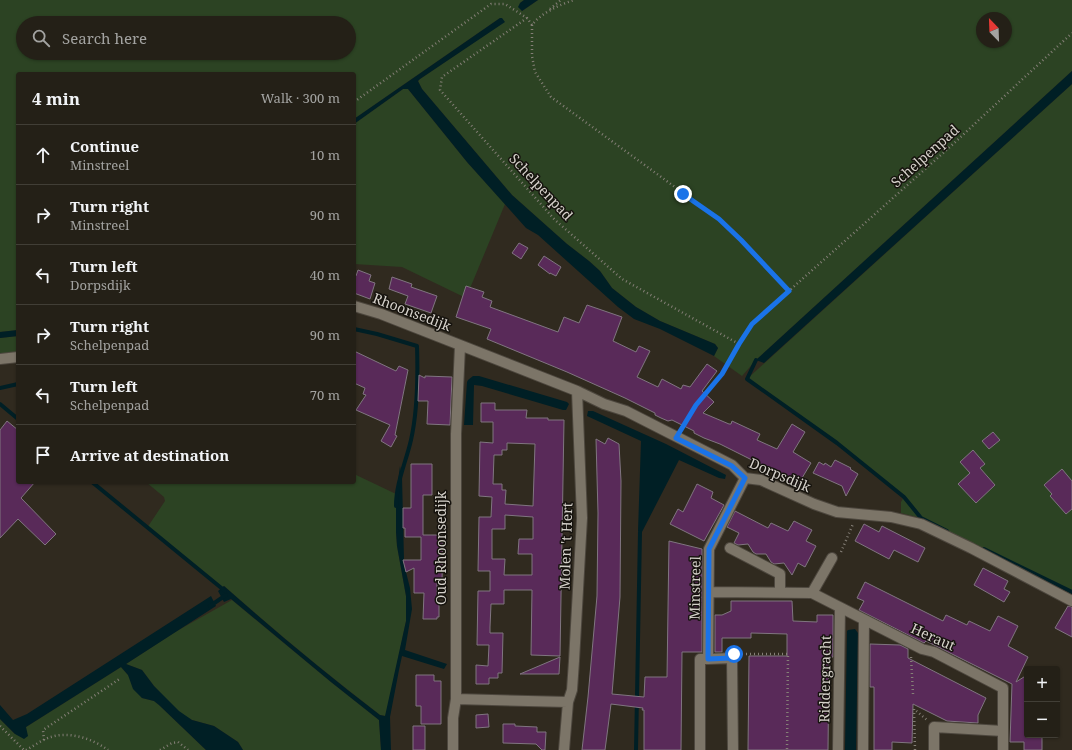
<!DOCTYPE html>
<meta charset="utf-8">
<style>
:root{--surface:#242017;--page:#302d24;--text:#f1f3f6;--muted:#a3a3a1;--line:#413e36}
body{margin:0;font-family:"Noto Serif",serif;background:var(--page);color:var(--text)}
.controls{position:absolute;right:12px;bottom:12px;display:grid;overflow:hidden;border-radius:4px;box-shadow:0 1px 3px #0004}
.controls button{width:36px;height:36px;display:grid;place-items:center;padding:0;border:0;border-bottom:1px solid var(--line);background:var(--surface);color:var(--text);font:20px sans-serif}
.compass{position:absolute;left:976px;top:12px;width:36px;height:36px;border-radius:50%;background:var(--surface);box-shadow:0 1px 3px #0004;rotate:337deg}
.stop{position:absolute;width:12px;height:12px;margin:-9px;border:3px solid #1a73e8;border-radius:50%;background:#fff}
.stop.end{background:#1a73e8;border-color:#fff;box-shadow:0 1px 4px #0008}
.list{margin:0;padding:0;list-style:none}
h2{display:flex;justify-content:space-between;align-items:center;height:52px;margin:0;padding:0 16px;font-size:17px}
h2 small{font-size:13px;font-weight:400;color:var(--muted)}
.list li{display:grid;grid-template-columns:26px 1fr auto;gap:12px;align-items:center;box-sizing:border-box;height:60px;padding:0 16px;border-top:1px solid var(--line)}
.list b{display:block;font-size:15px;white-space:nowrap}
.list p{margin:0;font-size:13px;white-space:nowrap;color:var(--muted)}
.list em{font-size:13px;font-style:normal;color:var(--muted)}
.icon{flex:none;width:22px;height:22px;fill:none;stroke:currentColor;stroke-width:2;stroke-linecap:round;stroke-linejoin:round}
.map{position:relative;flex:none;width:1072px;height:750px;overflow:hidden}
.search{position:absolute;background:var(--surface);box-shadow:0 1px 3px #0004;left:16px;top:16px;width:340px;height:44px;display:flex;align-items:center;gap:10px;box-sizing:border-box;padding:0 14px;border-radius:22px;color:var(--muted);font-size:15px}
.panel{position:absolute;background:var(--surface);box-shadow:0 1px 3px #0004;left:16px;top:72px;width:340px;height:412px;border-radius:4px}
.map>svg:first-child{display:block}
</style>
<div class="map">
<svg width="1072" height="750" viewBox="0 0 1072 750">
<rect width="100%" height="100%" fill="#302a1f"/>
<path fill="#2c4323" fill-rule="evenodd" d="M0 0H524L520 3 522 11 538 0H1072V71L756 360 742 376 714 356 718 348 715 344 660 321 636 307 612 288 600 271 589 261 567 244 512 195 422 89 418 81 420 79 504 22 500 18 354 119V74H18V330L0 332ZM982 18H1006V42H982ZM23 23H349V53H23Z
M1072 84V593L921 518 901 513V502L904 497 837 443 747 379Z
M403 89H408L467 162 505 204 466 298 402 267 354 264V124Z
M18 336V353L0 354V338Z
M354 474 396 494V532L397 546 406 596V621L386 716 380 715C327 674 275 631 224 586L220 589 147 528 165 501 164 497 146 482H354Z
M232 600 331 682 379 720 381 750H243L238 742 214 726 192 720 178 712 154 686 142 670 126 664 175 632Z
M121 667 128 675 142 698 154 701 159 705 206 750H0V719L15 734Z"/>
<path fill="#001f25" d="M524 0H538L522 11 518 7 520 3Z
M500 18H502L505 22 420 79 418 81 422 89 512 195 567 244 589 261 600 271 612 288 636 307 660 321 715 344 718 348 714 356 660 329 634 319 618 307 538 235 526 228 467 162 408 89H403L354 124V119Z
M1072 71V84L764 363 756 360Z
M18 330V336L0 338V332Z
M473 376H479L567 402 569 404 566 410H563L482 386 474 385 473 425H464L467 382 468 380Z
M588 411H593L666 444 726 475 725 479 719 478 679 460 642 532 638 531 641 441 587 416Z
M400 466 401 473 399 475 402 477 404 559 403 560 410 588 412 609 405 650 447 664 444 669 402 656 399 670 390 717 391 750H381L379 720 331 682 231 599 224 602 218 591 224 586C275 631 326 674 380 715L385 716 406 621V596L397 546 396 532V495Z
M211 596 216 606 126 664 142 670 154 686 179 711 192 720 214 726 238 742 243 750H206L159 705 154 701 142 698 133 689 128 675 121 667 26 727 28 736 24 739 15 734 0 719V705L13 720 27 714Z
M855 629 858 633 856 750H845L847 631 848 630Z"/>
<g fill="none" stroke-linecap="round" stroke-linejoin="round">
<path stroke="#001f25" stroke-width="4" d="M354 329 377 334 417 346C418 377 418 409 411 440 406 462 396 483 396 506
M756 360 747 379 837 443 904 497 921 518 947 531
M0 388 18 384
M0 404 18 419
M92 482 225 591
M984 549 1072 592
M210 606 226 595
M636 750 640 532"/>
</g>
<path fill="#592a59" stroke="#807580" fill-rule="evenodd" d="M519 243 528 248 521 259 512 253Z
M544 256 561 267 556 276 550 273V274L538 265Z
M358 270 371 275 369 281 375 283 370 299 354 293V275L356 276Z
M392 277 412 284 411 287 437 296 431 313 405 304 408 296 389 289Z
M466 286 484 292 482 297 492 301 490 307 558 332 564 317 579 323 587 305 622 317 613 341 636 352 639 346 650 351 637 377 658 387 662 379 681 389 683 385 690 387 707 364 717 371 702 391 714 402 703 413 729 424H731L732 421 760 434 757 440 777 449 792 424 805 432 793 452 811 463 796 488 778 477 780 474 720 444 704 438 694 433V431L672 420 668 421 661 418 655 415V413L625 398 567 372 487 339 491 329 456 317Z
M354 351 396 371 399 366 408 370 395 435 397 436 391 447 381 441 390 425 356 410 366 395 363 394 365 388 354 383Z
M419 375 425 378V376L452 377 450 425 427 424 428 401H418Z
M481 403H495V410H527L526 418H548V420H564L560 656 531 655 532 590H504V604H491L490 627V633H503L502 673H498V678H489V684H476V665L488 666 489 645H477L478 591H490V571H478L479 517H491L492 497 479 496 480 442 493 443V422H481ZM507 443 535 444 533 506 505 504 506 490H502V484H493L494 455H502V450H507ZM505 515 533 517V539H519L518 554H532V575H504L505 559H492V529H505Z
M7 421 18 430V482H35L21 498 56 534 45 545 18 519 0 538V430Z
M993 432 1000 440 989 449 982 441Z
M608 438 619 444 621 481 620 597 612 694 644 697 645 677H667L669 541 702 549V652H682L681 750H644V710H642L643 708 611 704 605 750H582L588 697 597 596 598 513 596 439 605 444Z
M973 450 985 464 980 468 995 485 976 503 958 484 970 473 960 462Z
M835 460 851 468 850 469 858 474 846 496 842 486 813 473 819 462 824 465 825 463 831 467Z
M411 464H432V495H423V535H443L442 581H437V603H439V617H437V619H423L424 593H414V568L406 572 403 560H421V537H405V528H403V508H411Z
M1062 469 1072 481V509L1066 514 1050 496 1052 494 1044 485Z
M697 484 713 492 711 498 724 505 704 541 670 524 678 509 683 512Z
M735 511 768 528 771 523 788 531 794 521 812 530 806 541 816 546 805 567 798 563 792 575 784 563 774 564 771 562 766 554H756L753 552 748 544 738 545 734 543 739 533 727 527Z
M864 524 879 532 882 526 925 548 918 562 894 550 889 559 855 541Z
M983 568 1008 581 1004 589 1010 592 1004 602 974 585Z
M865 582 943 621 946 615 967 625 969 621 990 631 998 616 1018 626 1008 646 1028 657 1016 682 1027 675V735H1042V750H1024V742H1010L1012 684 926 641 924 643 859 610 864 601 857 598Z
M731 601H792L793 621 817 622V615H833V657H829L828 750H748L749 656H787V634L751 633V638H722V652H715V615H722L731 611Z
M1068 606 1072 607V637L1055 628Z
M870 644 900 645 908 649V658L986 698 978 715V723L947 721 913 704 912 743 892 742V750H874V687H870Z
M560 657 559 674H520Z
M416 675H434V681H441V724H421V706H416Z
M488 714 489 727 476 728V715Z
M503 724H515V726L537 727V732H546L545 750H542L536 744 503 743Z
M413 726H425V750H413Z"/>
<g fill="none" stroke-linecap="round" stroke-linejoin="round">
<defs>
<path id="minor" d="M354 306 381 314 577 391 604 404 626 411 732 465 745 478 761 480 814 504 837 512 891 517 921 524 971 548 1072 601
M0 359 18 357
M730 548 780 574V592
M709 592 812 593 922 649 934 652 1003 688V731
M812 593 832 558
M708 659 732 658 733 750
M456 699 568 702
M453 750V718L456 699V434L460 346
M564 750 568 702 572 690 574 661 582 518 577 391
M700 750V659H708L709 549 745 478
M838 750 840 608
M863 750 864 620
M934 750V727L1003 731V750"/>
</defs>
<use href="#minor" stroke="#4d473e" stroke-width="12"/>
<path stroke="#847f76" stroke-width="2.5" stroke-dasharray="1 3" stroke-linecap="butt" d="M550 9 561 0
M527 18 442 77 440 90 555 220 622 279 739 344 722 374 696 405 682 428
M532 25V56L535 72 551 97 719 219 741 240 789 291
M354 102 491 4H505L527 18 532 25C541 13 559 5 574 0
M739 344 752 324 951 146 1072 33
M841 552 853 524
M742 654H788L787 750
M911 657 913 694
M0 726 24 750
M44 740 43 730 121 678
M26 750C34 746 43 739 51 737 70 731 93 739 108 750
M160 750 172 743 178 742 188 750
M915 750 914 709 927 720"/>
<use href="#minor" stroke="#7c7568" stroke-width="10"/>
</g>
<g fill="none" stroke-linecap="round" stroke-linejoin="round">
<path stroke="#1a73e8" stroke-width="5" d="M683 194 719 219 741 240 789 291 752 324 739 344 722 374 696 405 676 438 732 466 745 478 709 549 708 659 732 658 734 654"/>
</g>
<g text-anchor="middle" stroke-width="3" stroke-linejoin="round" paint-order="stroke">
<g font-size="14" fill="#d5d1ca" stroke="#16130e">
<text transform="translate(925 156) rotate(-42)" y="5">Schelpenpad</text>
<text transform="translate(541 187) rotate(47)" y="5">Schelpenpad</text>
<text transform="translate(412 312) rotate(21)" y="5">Rhoonsedijk</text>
<text transform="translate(780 475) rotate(23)" y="5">Dorpsdijk</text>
<text transform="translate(566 546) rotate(-88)" y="5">Molen 't Hert</text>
<text transform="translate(441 548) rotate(-90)" y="5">Oud Rhoonsedijk</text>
<text transform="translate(695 588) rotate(-89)" y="5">Minstreel</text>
<text transform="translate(933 637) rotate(24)" y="5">Heraut</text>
<text transform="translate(825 679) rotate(-89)" y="5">Riddergracht</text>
</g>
</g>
</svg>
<div class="controls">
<button>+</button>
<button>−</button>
</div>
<svg class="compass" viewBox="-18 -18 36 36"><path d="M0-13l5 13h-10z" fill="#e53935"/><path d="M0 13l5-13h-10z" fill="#a3a3a1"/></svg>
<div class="stop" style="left:734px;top:654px"></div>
<div class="stop end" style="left:683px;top:194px"></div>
<div class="search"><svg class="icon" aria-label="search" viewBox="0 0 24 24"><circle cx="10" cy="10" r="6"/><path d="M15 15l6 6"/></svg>Search here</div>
<section class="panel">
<h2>4 min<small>Walk · 300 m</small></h2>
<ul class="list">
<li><svg class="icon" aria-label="ahead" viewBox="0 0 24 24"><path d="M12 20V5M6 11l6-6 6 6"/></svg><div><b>Continue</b><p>Minstreel</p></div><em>10 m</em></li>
<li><svg class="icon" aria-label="right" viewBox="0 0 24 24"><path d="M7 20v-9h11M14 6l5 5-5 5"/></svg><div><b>Turn right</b><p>Minstreel</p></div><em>90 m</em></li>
<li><svg class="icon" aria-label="left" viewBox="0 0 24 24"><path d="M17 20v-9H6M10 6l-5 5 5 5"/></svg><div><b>Turn left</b><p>Dorpsdijk</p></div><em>40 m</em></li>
<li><svg class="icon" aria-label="right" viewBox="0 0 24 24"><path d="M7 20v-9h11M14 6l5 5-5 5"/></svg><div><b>Turn right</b><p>Schelpenpad</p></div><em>90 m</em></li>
<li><svg class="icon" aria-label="left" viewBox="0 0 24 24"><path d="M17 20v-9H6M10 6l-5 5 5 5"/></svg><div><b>Turn left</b><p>Schelpenpad</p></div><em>70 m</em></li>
<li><svg class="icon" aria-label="arrive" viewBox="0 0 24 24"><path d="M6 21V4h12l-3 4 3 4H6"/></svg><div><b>Arrive at destination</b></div></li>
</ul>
</section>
</div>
